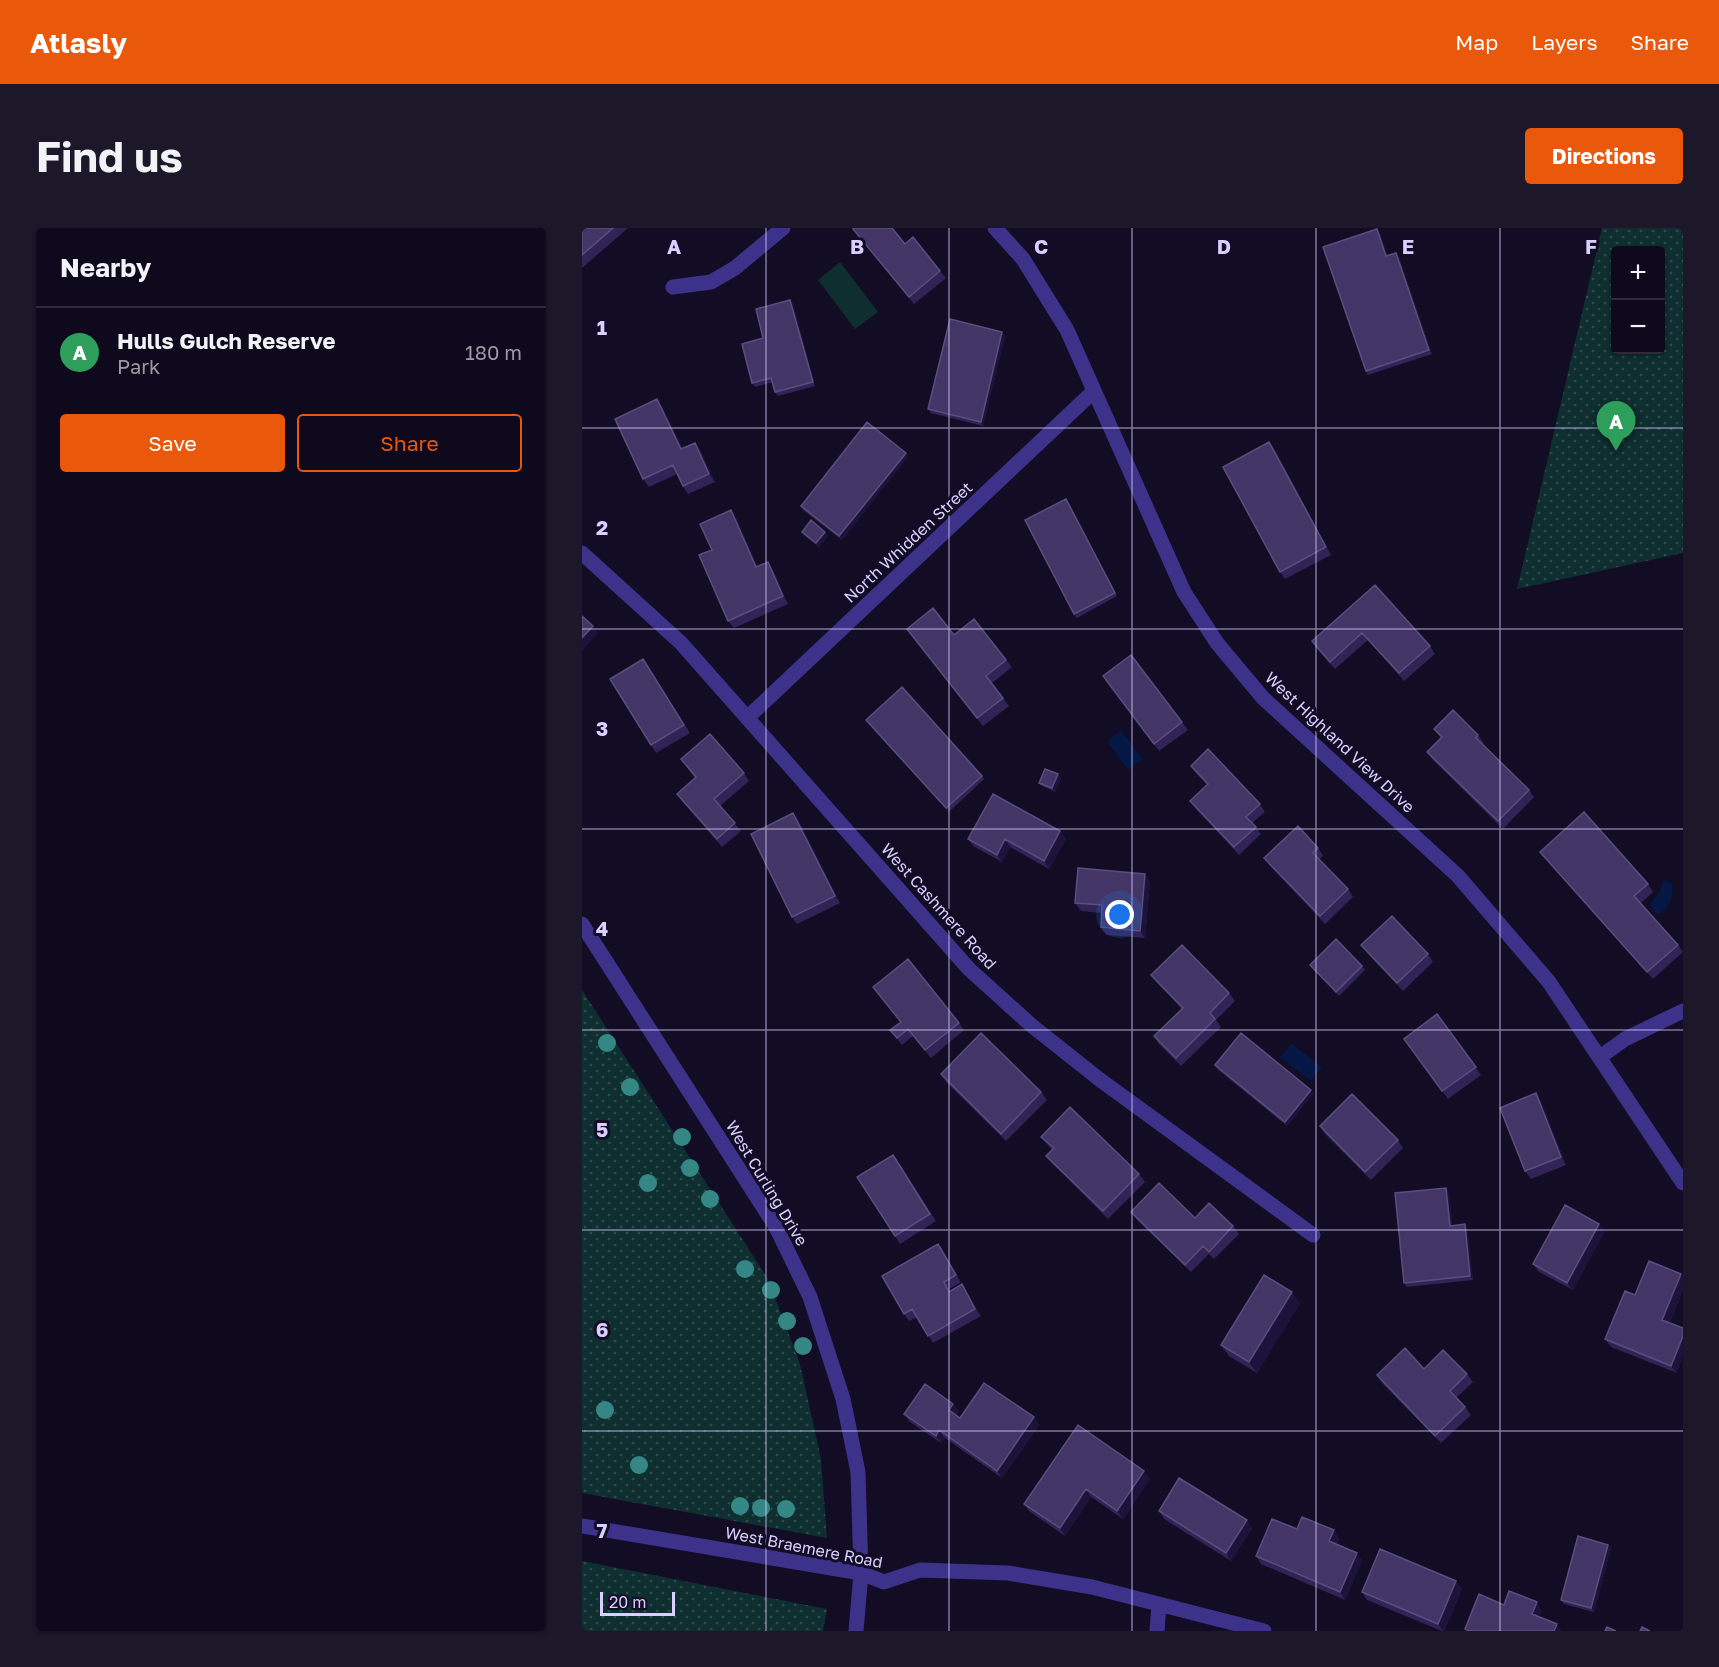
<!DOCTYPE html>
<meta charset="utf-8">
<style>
:root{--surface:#0e091c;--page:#1c1729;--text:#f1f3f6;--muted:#9b9aa3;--line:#2e2a3b;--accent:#ea580c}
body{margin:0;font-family:"Golos Text",sans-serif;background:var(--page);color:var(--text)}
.controls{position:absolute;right:18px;top:18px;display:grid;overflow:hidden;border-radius:6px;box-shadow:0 2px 4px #0004}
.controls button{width:54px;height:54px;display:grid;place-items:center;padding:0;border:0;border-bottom:2px solid var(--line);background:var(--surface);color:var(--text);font:30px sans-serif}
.scale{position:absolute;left:18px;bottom:15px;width:75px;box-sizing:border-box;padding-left:6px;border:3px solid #d9d0ff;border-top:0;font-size:16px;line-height:21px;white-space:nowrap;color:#d9d0ff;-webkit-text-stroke:4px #120c25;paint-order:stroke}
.you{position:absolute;left:538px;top:687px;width:21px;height:21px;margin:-15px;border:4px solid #fff;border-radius:50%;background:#1a73e8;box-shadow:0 0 0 9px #1a73e833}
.badge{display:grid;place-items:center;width:39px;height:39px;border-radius:50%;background:var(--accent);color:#fff;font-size:20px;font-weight:700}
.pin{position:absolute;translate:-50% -50px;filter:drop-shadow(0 2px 3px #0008)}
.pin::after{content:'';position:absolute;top:32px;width:21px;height:18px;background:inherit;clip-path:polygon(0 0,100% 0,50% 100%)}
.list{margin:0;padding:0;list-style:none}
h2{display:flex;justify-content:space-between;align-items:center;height:78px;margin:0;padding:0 24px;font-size:26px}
h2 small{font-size:20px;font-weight:400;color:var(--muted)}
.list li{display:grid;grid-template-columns:39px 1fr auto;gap:18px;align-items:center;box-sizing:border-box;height:90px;padding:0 24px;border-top:2px solid var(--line)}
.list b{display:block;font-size:22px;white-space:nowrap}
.list p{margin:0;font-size:20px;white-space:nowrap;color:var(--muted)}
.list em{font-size:20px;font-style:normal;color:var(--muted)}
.actions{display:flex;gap:12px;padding:18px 24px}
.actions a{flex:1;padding:14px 0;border:2px solid var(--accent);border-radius:6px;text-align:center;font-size:21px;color:var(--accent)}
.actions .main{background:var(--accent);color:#fff}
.map{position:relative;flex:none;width:1101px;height:1403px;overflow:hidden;border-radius:6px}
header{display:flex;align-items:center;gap:36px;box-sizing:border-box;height:84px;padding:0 30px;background:var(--accent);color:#fff}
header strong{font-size:28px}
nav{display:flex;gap:33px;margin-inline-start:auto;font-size:21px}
.intro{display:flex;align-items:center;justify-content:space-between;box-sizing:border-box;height:144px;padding:0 36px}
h1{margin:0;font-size:42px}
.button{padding:15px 27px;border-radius:6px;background:var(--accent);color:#fff;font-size:21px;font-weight:700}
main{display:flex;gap:36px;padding:0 36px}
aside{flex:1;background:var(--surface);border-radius:6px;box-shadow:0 2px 4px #0004}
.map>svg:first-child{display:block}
</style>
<header>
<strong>Atlasly</strong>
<nav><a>Map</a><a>Layers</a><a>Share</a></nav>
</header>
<div class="intro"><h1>Find us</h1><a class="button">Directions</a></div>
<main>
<aside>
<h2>Nearby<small></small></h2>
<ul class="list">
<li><span class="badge" style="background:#2e9e5b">A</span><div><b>Hulls Gulch Reserve</b><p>Park</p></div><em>180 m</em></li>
</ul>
<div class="actions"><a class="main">Save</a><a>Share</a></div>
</aside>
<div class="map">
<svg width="1101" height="1403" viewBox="0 0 1101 1403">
<defs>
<pattern id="grass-dots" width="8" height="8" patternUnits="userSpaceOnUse" patternTransform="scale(1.5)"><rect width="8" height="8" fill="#0e2e30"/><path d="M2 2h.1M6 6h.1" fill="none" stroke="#304b4f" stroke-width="1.8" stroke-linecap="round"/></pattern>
</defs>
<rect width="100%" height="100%" fill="#120c25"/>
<path fill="url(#grass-dots)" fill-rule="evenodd" d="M1020 0H1101V325L935 361ZM1078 22V122H1034V22Z
M0 762 186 1051 218 1136 239 1231 245 1310 0 1265Z
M0 1333 245 1381 241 1403H0Z"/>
<path fill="#0e2e30" d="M258 34 296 84 273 101 236 52Z"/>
<path fill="#041745" d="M539 502 561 531 546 542 525 513Z
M1081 652 1090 655C1092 667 1088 681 1077 686L1072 684 1068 676 1077 665Z
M709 815 740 839 729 853 698 830Z"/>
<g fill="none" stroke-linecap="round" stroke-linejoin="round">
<path stroke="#3c3289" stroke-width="15" d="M413 0 441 31 485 102 602 364 635 415 681 470 876 648 967 754 1101 955
M91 59 129 54 153 40 201 0
M0 325 99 415 387 741 449 797 517 851 731 1007
M165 490 512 163
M0 696 194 999 228 1069 261 1171 276 1244 279 1345 274 1403
M1018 829 1043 811 1101 783
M0 1298 279 1345 302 1354 338 1342 426 1345 510 1359 682 1403
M575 1403 577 1376"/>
</g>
<g fill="#348784">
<circle cx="25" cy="815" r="9"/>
<circle cx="48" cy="859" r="9"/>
<circle cx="100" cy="909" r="9"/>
<circle cx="108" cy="940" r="9"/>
<circle cx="66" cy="955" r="9"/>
<circle cx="128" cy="971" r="9"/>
<circle cx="163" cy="1041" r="9"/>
<circle cx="189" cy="1062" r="9"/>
<circle cx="205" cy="1093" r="9"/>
<circle cx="221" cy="1118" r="9"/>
<circle cx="23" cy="1182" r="9"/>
<circle cx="57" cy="1237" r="9"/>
<circle cx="158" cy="1278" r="9"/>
<circle cx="179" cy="1280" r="9"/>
<circle cx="204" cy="1281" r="9"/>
</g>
<path fill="#312355" d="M0 0H46L0 40Z
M271 1 323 16 358 43 364 50 332 76Z
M798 5 805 28 817 29 850 126 786 147 784 143Z
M211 75 233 158 196 168 193 164 191 154 173 159 170 155 181 110Z
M423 108 401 198 349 185 346 181Z
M75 171 80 179 100 220 113 215 118 222 133 254 106 266 101 258 95 246 67 259 61 251Z
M687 214 693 222 749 327 703 351 698 344Z
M326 229 260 312 221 282 219 278Z
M486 275 535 368 495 390 492 386Z
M154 290 176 339 186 334 191 342 206 376 152 400 146 393 130 322Z
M220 304H243L246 308 237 319 223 308Z
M793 357 848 418 853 426 822 453 786 412 753 441 735 421 730 413Z
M325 401 372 407 424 432 430 439 410 455 427 478 401 498Z
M61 431 108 505 74 525 69 517Z
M526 456 600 494 606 502 577 523Z
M284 492 400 548 402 551 367 584Z
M852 501 896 507 902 515 901 516 947 562 952 569 921 601 851 532 845 524 859 510Z
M99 531 162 545 167 553 138 578 159 603 140 619 100 573 95 566 113 550Z
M609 538 678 576 683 584 670 595 679 606 657 627 614 581 608 573 625 557 614 545Z
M476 546 479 550 473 564 460 558 457 555Z
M211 585 217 593 258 675 215 696 210 689Z
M478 603 484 611 467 641 428 619 420 634 391 618 386 611Z
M736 620 741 627 737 632 766 661 771 669 743 696 688 638 682 630Z
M958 624 1066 656 1071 664 1059 675 1096 717 1101 724 1071 751 964 631Z
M568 653 563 710 524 707 519 699 520 685 499 683 493 675Z
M779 717 846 726 851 734 821 763 785 725Z
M728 737 780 738 783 742 757 768Z
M569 747 647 765 653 773 634 792 639 799 599 838 577 816 572 808 600 781 575 755Z
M291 759 377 795 382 802 349 830 331 808 320 817 308 802 319 794Z
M855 786 899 847 866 871 822 811Z
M633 837 729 862 731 866 705 898 635 841Z
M359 846 459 864 465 872 424 913 364 854Z
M954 865 959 873 984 937 949 951 943 943Z
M738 898 816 912 821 920 789 952 743 906Z
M459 909 557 946 563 954 526 991 470 935 464 928 470 922 465 916Z
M316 934 354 993 318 1016 313 1008Z
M864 960 867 964 870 998 885 1000 891 1052 825 1059 822 1055Z
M549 984 613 990 651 998 657 1006 632 1031 627 1026 609 1044 555 992Z
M1023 1003 991 1062 957 1044 951 1036Z
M356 1016 379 1054 367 1061 368 1063 385 1064 399 1088 351 1115 335 1089 327 1093 322 1086Z
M1101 1049V1062L1088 1095 1095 1145 1029 1119 1023 1111 1053 1067Z
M718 1075 675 1145 647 1128 639 1117Z
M842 1141 885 1146 891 1154 874 1170 883 1179 889 1187 859 1215 800 1155 795 1147Z
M371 1176 377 1183 374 1187 378 1190 452 1189 457 1197 420 1250 363 1210 359 1215 328 1194 322 1186Z
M496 1197 568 1251 541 1291 509 1269 483 1308 447 1283 442 1276Z
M577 1283 670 1300 649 1333 582 1291Z
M715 1301 757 1310 755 1316 775 1325 780 1333 763 1372 679 1336 674 1328Z
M1026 1317 1029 1320 1012 1384 982 1376 979 1372Z
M880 1361 862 1403H860L785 1372 780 1364Z"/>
<path fill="#1d123a" d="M795 1 798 5 807 32 804 28Z
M814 25 817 29 850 126 847 122Z
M208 72 211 75 233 158 231 154Z
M420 104 423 108 401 198 399 194Z
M75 171 80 179 104 229 99 221Z
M687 214 693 222 749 327 744 319Z
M113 215 118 222 133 254 127 246Z
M324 225 326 229 260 312 257 308Z
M149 282 154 290 180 347 174 339Z
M243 304 246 308 237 319 234 315Z
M186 334 191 342 206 376 201 368Z
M11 398 16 405 0 423V410Z
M476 546 479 550 473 564 470 560Z
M211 585 217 593 258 675 253 668Z
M478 603 484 611 467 641 462 633Z
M423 611 428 619 420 634 415 627Z
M563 646 568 653 563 710 558 703Z
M729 862 731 866 705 898 703 894Z
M954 865 959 873 984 937 979 929Z
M864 960 867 964 871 1002 868 998Z
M883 996 885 1000 891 1052 888 1048Z
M1017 996 1023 1003 991 1062 985 1055Z
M356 1016 362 1024 379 1054 374 1047Z
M1099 1046 1101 1049V1062L1086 1100 1080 1092Z
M380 1056 385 1064 399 1088 393 1081Z
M710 1064 718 1075 675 1145 667 1134Z
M1101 1108V1129L1095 1145 1089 1138Z
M371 1176 377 1183 372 1190 367 1182Z
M452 1189 457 1197 420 1250 415 1243Z
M357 1202 363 1210 359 1215 354 1208Z
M562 1243 568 1251 541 1291 535 1283Z
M504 1261 509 1269 483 1308 478 1300Z
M665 1292 670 1300 649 1333 644 1325Z
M752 1302 757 1310 753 1321 747 1313Z
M1026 1317 1029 1320 1012 1384 1009 1380Z
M775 1325 780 1333 763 1372 758 1364Z
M874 1353 880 1361 862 1403H861L856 1396Z
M955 1374 960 1382 956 1394 950 1386Z
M975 1396 980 1403H972Z"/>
<path fill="#433667" stroke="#5a4e7f" stroke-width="1.5" d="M0 0H31L0 27Z
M271 0H310L323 16 331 9 358 43 327 69 271 1Z
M795 1 804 28 814 25 847 122 784 143 741 19Z
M208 72 231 154 193 164 189 150 170 155 160 116 181 110 174 81Z
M368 91 420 104 399 194 346 181Z
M75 171 99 221 113 215 127 246 101 258 91 237 61 251 33 191Z
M285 194 324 225 257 308 219 278Z
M687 214 744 319 698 344 641 239Z
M484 271 533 365 492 386 443 292Z
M149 282 174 339 186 334 201 368 146 393 117 327 130 322 118 296Z
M229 292 243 304 234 315 220 304Z
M793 357 848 418 817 445 780 405 748 434 730 413Z
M351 380 372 407 392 391 424 432 404 448 421 470 395 490 325 401Z
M0 388 11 398 0 410Z
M549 427 600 494 572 516 521 448Z
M61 431 102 497 69 517 28 451Z
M320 459 400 548 364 580 284 492Z
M871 482 896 507 894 510 947 562 916 593 845 524 860 509 852 501Z
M128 506 162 545 132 571 153 595 135 611 95 566 114 549 99 531Z
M626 521 678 576 664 589 674 599 652 619 608 573 626 556 609 538Z
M463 541 476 546 470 560 457 555Z
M411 566 478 603 462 633 423 611 415 627 386 611Z
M1002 584 1066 656 1052 668 1096 717 1065 744 958 624Z
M211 585 253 668 210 689 169 606Z
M716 598 736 620 731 625 766 661 738 688 682 630Z
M496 640 563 646 558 703 519 699 520 677 493 675Z
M810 688 846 726 815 755 779 717Z
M754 711 780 738 754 764 728 737Z
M600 717 647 765 628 785 633 791 594 830 572 808 601 780 569 747Z
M326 731 377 795 343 822 326 801 315 810 308 802 319 794 291 759Z
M855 786 894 839 860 863 822 811Z
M399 805 459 864 419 906 359 846Z
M659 805 729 862 703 894 633 837Z
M954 865 979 929 943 943 918 880Z
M770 866 816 912 783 944 738 898Z
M488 879 557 946 521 983 464 928 472 920 459 909Z
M311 927 348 986 313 1008 275 949Z
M577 955 613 990 627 975 651 998 627 1024 621 1018 603 1037 549 984Z
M864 960 868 998 883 996 888 1048 822 1055 813 965Z
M983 977 1017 996 985 1055 951 1036Z
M356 1016 374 1047 362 1054 367 1064 380 1056 393 1081 346 1108 330 1081 322 1086 300 1048Z
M1067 1033 1099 1046 1080 1092 1101 1100V1108L1089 1138 1023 1111 1043 1063 1053 1067Z
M682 1047 710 1064 667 1134 639 1117Z
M823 1120 842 1141 861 1122 885 1146 868 1163 883 1179 853 1208 795 1147Z
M402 1155 452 1189 415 1243 357 1202 354 1208 322 1186 343 1156 371 1176 367 1182 378 1190Z
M496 1197 562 1243 535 1283 504 1261 478 1300 442 1276Z
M597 1250 665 1292 644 1325 577 1283Z
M720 1289 752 1302 747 1313 775 1325 758 1364 674 1328 690 1291 715 1301Z
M996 1308 1026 1317 1009 1380 979 1372Z
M798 1321 874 1353 856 1396 780 1364Z
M927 1363 955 1374 950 1386 975 1396 972 1403H887L883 1401 897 1366 922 1377Z
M1025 1399 1034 1403H1023Z
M1060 1399 1068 1403H1058Z"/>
<path fill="none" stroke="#d9d0ff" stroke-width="1.5" stroke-opacity="0.55" d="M184 0V1403M367 0V1403M550 0V1403M734 0V1403M918 0V1403M0 200H1101M0 401H1101M0 601H1101M0 802H1101M0 1002H1101M0 1203H1101"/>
<g text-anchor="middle" stroke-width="6" stroke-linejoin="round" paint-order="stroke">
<g font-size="16" fill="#d9d0ff" stroke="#120c25">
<text transform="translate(326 314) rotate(-43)" y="6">North Whidden Street</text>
<text transform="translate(758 514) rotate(43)" y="6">West Highland View Drive</text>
<text transform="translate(357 678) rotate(48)" y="6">West Cashmere Road</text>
<text transform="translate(185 955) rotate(59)" y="6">West Curling Drive</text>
<text transform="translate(222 1319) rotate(11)" y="6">West Braemere Road</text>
</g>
</g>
<g font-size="20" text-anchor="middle" font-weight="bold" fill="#d9d0ff" stroke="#120c25" stroke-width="6" stroke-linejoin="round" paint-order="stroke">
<text x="92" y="26">A</text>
<text x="275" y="26">B</text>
<text x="459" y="26">C</text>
<text x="642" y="26">D</text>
<text x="826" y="26">E</text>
<text x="1009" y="26">F</text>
<text x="20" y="107">1</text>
<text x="20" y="307">2</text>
<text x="20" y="508">3</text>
<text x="20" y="708">4</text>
<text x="20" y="909">5</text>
<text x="20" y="1109">6</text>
<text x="20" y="1310">7</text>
</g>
</svg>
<div class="controls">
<button>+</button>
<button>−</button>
</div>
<div class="scale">20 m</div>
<div class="you"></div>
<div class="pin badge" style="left:1034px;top:223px;background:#2e9e5b">A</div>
</div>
</main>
